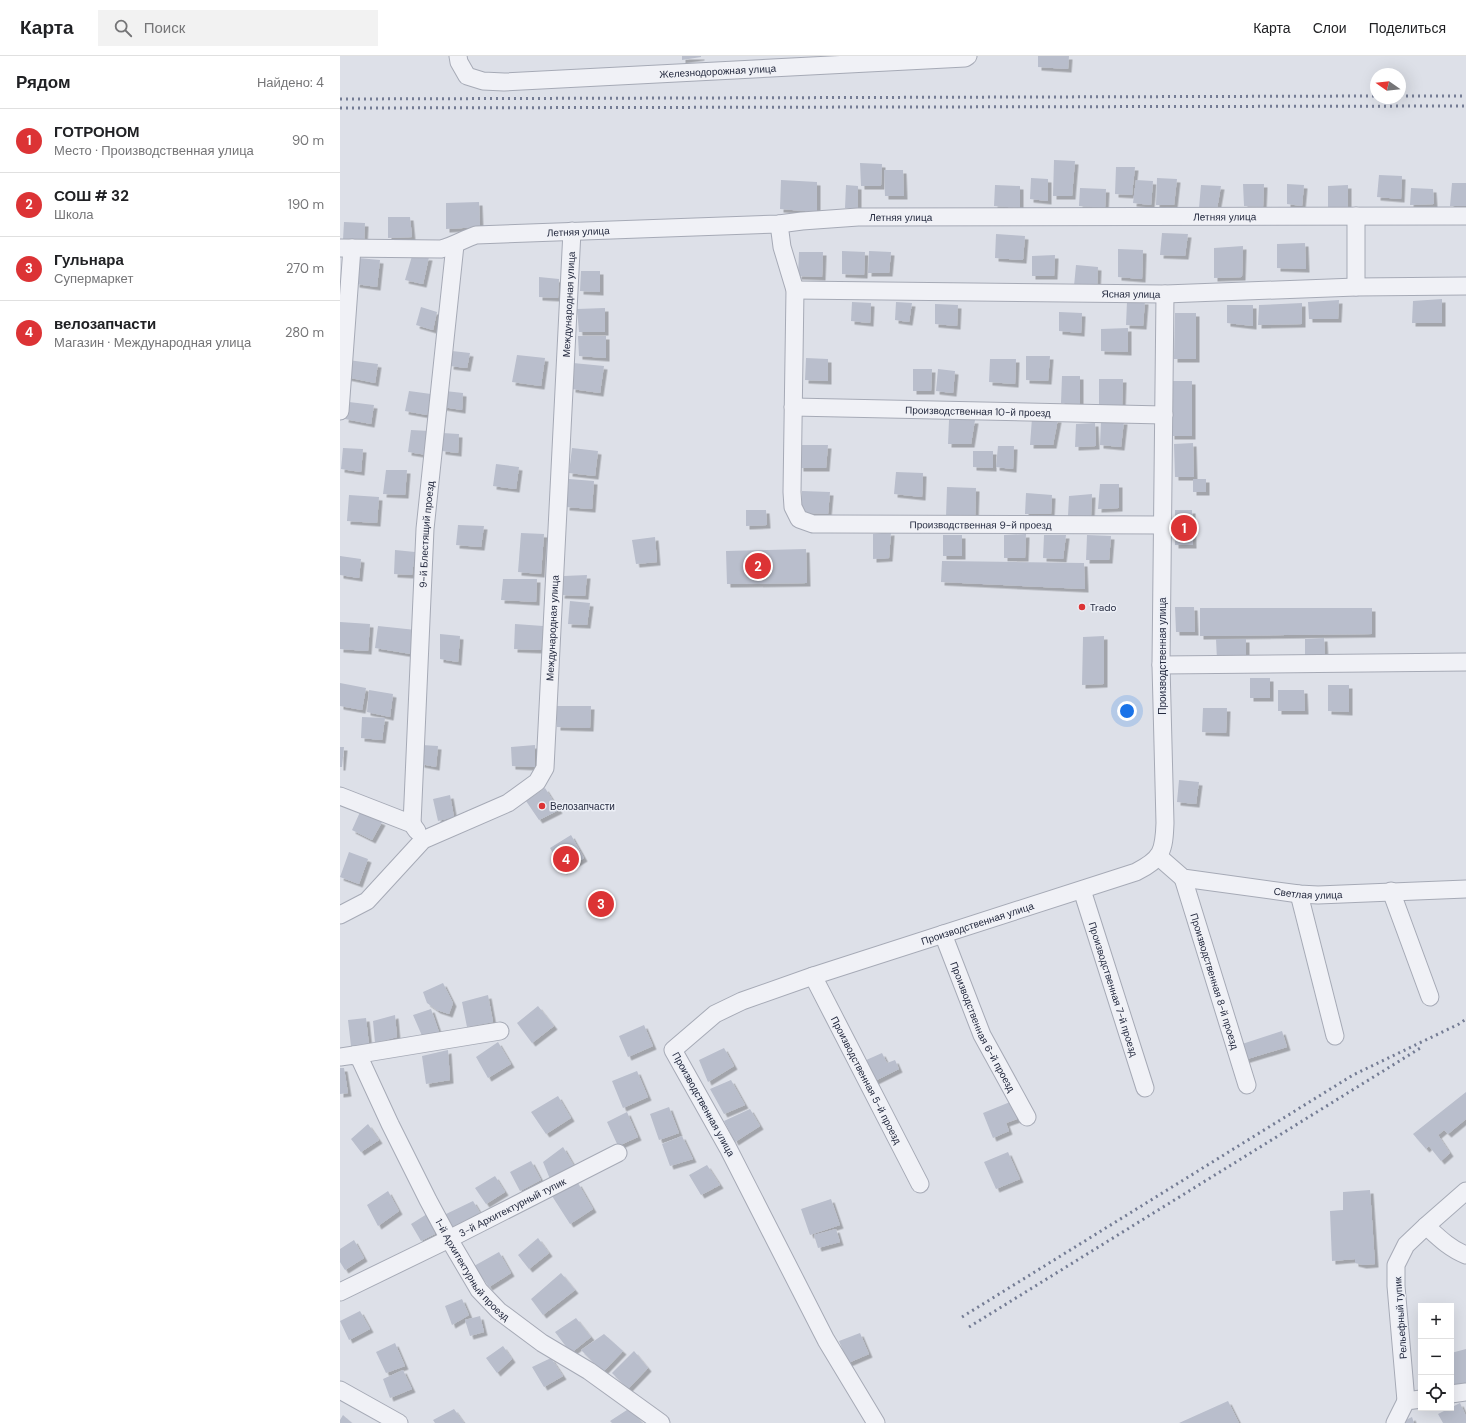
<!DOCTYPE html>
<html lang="ru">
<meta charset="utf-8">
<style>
:root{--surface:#fff;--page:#f2f2f2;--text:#202124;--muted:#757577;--line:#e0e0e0;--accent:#dc3335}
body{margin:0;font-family:"DM Sans",sans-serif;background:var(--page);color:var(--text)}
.controls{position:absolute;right:12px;bottom:12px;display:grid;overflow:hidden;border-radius:0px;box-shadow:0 4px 16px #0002}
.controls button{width:36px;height:36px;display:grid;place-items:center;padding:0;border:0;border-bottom:1px solid var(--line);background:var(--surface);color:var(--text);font:20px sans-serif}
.compass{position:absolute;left:1030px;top:12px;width:36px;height:36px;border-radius:50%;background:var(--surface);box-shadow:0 4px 16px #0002;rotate:284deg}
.you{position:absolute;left:787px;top:655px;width:14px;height:14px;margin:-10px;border:3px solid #fff;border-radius:50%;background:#1a73e8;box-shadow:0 0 0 6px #1a73e833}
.badge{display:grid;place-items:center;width:26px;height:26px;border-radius:50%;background:var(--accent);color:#fff;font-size:13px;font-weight:700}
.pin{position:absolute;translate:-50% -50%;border:2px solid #fff;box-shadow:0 1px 4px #0006}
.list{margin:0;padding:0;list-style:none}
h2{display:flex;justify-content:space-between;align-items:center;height:52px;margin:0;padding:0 16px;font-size:17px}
h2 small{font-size:13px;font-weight:400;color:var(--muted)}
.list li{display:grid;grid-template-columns:26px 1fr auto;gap:12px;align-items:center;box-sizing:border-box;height:64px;padding:0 16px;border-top:1px solid var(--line)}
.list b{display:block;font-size:15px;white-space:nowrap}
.list p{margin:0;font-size:13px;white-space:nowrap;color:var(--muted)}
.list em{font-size:13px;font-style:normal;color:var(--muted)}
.icon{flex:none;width:22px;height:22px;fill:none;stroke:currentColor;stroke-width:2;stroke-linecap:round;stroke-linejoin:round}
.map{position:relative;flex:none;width:1126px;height:1367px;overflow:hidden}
header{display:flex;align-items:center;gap:24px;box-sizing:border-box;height:56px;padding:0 20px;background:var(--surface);border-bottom:1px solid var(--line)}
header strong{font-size:19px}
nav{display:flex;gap:22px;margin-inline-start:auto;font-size:14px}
.search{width:280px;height:36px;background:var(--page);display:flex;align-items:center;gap:10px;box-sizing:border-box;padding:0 14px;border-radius:0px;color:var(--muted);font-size:15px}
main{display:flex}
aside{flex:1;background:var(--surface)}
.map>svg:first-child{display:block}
</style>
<header>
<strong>Карта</strong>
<div class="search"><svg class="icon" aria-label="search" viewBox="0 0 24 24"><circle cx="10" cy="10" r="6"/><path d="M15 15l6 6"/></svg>Поиск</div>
<nav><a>Карта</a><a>Слои</a><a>Поделиться</a></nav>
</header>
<main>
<aside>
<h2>Рядом<small>Найдено: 4</small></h2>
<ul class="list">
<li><span class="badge">1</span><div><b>ГОТРОНОМ</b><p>Место · Производственная улица</p></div><em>90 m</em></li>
<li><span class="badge">2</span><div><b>СОШ # 32</b><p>Школа</p></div><em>190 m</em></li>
<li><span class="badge">3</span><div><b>Гульнара</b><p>Супермаркет</p></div><em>270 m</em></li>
<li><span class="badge">4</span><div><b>велозапчасти</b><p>Магазин · Международная улица</p></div><em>280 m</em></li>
</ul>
</aside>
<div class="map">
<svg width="1126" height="1367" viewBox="0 0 1126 1367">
<defs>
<filter id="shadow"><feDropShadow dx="3.5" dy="3.5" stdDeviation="0" flood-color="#0004"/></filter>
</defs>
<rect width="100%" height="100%" fill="#dde0e8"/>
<path fill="#b9becc" filter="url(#shadow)" d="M342 0H361V1L342 4Z
M698 0H729L728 13 698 11Z
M714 104 735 105 732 140H713Z
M520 107 542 108 541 130H521Z
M776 111H795L792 139 775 138Z
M544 114H563L564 140H545Z
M1039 119 1062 120 1061 143 1037 141Z
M691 122 708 123V145L690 143Z
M817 122 837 123 834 149H816Z
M441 124 477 126V156L440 153Z
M796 124 813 125 811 149 793 147Z
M1112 127H1126V150H1110Z
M903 128H924L923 151 904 150Z
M947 128 964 129 962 150 947 148Z
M506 129 518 130V153L505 152Z
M655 129 680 130V152L654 150Z
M861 129 881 130 877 153 859 152Z
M1008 129V154H988V130Z
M740 132 766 133 765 152 739 150Z
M1071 132 1093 133 1094 148 1070 149Z
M139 146 140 171 106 173V147Z
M48 161H70L72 181 48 182Z
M4 166 25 167 24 186 3 184Z
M822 177 848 178 845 200 820 199Z
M656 178 685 180 683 204 655 202Z
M965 187 966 213 937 212V188Z
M903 190 902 221 874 222V192Z
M778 193 803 194 802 223 778 221Z
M502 195 525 196 524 219 502 218Z
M529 195 551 196 549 217H528Z
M459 196H483L482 221 458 220Z
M715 199 714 220H692V200Z
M72 200 89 201 83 228 65 224Z
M18 202 40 204 37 231 16 228Z
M736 209 758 211 757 232 734 230Z
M241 215H260V236L240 235Z
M199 221 219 223 218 242 199 241Z
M1102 243V267H1072L1073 245Z
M999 244 998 263H969L968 246Z
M787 245H805L803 270 786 269Z
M512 246 531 247 530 267 511 265Z
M556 246 572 247 569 266 555 264Z
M962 247V268L918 269 919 249Z
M595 248 618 249 617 270 595 268Z
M887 249H913V270L887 267Z
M81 251 97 256 93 274 76 269Z
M265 252V276H239L237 253Z
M719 256 742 257 741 277 719 275Z
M835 257H856V303H834Z
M788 272V296L761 295V273Z
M238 280H266V302L239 300Z
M112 295 130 297 127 312 110 310Z
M177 299 205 302 201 330 172 326Z
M686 300H710L708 325 686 324Z
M466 302 488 303V325L465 324Z
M650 303H676L675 328 649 326Z
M8 304 38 308 35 327 6 321Z
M233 307 264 310 260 337 232 333Z
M573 313H592L591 335H573Z
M598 313 615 315 613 337 596 335Z
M722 320H740V348L721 347Z
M759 323H783L782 351 759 349Z
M831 325H852V380H831Z
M69 335 91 338 87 359 65 355Z
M105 335 123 337 122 354 103 351Z
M9 346 34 349 31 368 5 363Z
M692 362 718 363 713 389H690Z
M609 364H635L631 388H608Z
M761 365H784L781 391 760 389Z
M755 367 756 390 735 391 736 368Z
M71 374 90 375 87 399 68 396Z
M102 377 119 378 118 397 102 395Z
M853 387 854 421H835L834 388Z
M459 389H488L486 412H460Z
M658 390H674L673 413 656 411Z
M3 392 23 393 21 416 1 413Z
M232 392 258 395 255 420 229 417Z
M633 395H653V412L633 411Z
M156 408 179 411 176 433 153 430Z
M46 414H67L65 439 43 438Z
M556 416 583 417 582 441 554 438Z
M229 423 254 425 252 453 226 451Z
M853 423H866V436H853Z
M760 428H779V452L758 453Z
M607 431 636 432 635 463 606 461Z
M462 435 490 436 488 458 462 457Z
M686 437 712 439 711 458H685Z
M752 438 751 460H728L729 440Z
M9 439 39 441 37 467 7 465Z
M406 454H426L427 469 406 470Z
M835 454H852L853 489H835Z
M118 469 144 470 141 491 116 489Z
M551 476 549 502 533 503V478Z
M181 477 204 478 201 518 178 516Z
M686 478 685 502H664V479Z
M603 479H622V500H603Z
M704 479H726L723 503 703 502Z
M747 479 771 480 769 504H746Z
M315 481 317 506 296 508 292 484Z
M466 493 467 527 387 528 386 495Z
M55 494 75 496 72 519 54 518Z
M0 500 21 503 19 522 0 519Z
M602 505 744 507 745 533 601 526Z
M247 519 245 540 221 539 224 520Z
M163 523H197L196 546 161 544Z
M230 545 250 547 247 569 228 568Z
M835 551H854L855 576H836Z
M860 552H1032V578L860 580Z
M0 566 30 568 28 595 0 593Z
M175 568 203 570 201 594 174 593Z
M38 570 76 574 71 598 35 592Z
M100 578 120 580 118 606 100 603Z
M764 580V628L742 629 743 581Z
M984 582 985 601H965V583Z
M876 583H906V604H877Z
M910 622H930V642H910Z
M0 627 26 632 22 654 0 650Z
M988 629H1009V656L988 655Z
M29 634 53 638 50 661 27 656Z
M938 634H964L965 655H938Z
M217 650H251L250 672 217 671Z
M863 652H887L886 677 862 676Z
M22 661 45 662 42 684 21 682Z
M82 689 98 690 96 711 81 708Z
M195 689V711L172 710 171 691Z
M0 691H4L2 711H0Z
M839 724 859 726 856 748 837 746Z
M205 732 219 754 199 764 186 745Z
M110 739 114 761 98 765 93 743Z
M20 756 42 766 32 784 12 774Z
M231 779 244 802 223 815 210 792Z
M9 796 28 803 19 828 0 821Z
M103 927 113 947 109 958 97 954 87 947 83 936Z
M148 939 153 966 127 971 122 946Z
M198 950 214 970 192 987 177 967Z
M91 953 99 976 83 982 73 959Z
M55 959 57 981 35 987 33 965Z
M26 962 29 989 11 990 8 964Z
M304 969 313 990 288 1001 279 980Z
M942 975 947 991 904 1004 899 989Z
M158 986 171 1008 148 1022 136 1001Z
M384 992 394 1010 368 1026 359 1004Z
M108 994 110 1024 86 1028 82 1000Z
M542 997 547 1007 555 1004 559 1013 533 1026 524 1005Z
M0 1012H4L8 1037 0 1038Z
M297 1015 308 1041 283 1052 272 1025Z
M391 1024 405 1049 384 1058 370 1033Z
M1126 1036V1063L1108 1078 1104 1074 1098 1079 1110 1097 1101 1105 1089 1090 1086 1093 1073 1078Z
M218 1040 231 1062 206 1078 191 1056Z
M670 1046 677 1063 666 1067 669 1075 653 1082 643 1057Z
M329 1051 339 1077 319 1084 310 1058Z
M410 1053 420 1070 395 1086 384 1065Z
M287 1056 298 1081 278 1090 267 1066Z
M28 1068 39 1084 21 1096 11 1083Z
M342 1080 353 1103 330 1110 322 1088Z
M223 1091 234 1110 210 1123 203 1106Z
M668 1096 680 1123 656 1133 644 1106Z
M191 1105 201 1124 180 1135 170 1116Z
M367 1109 380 1129 361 1139 349 1119Z
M155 1120 165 1136 146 1148 135 1132Z
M238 1127 253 1153 230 1168 212 1140Z
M1030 1134 1035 1208 1023 1209 1015 1207V1203L992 1205 990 1155 1003 1154V1136Z
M48 1135 59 1155 38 1170 27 1149Z
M491 1143 500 1169 470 1179 461 1153Z
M133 1145 142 1160 113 1175 104 1159Z
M87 1158 95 1178 81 1185 71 1168Z
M496 1173 500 1186 478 1192 474 1179Z
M198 1182 209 1197 189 1213 178 1199Z
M14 1184 24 1202 5 1214 0 1206V1193Z
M159 1196 171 1217 149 1231 134 1210Z
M221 1217 235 1234 203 1259 191 1243Z
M122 1243 129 1259 112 1269 105 1250Z
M20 1255 30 1273 9 1284 0 1265Z
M140 1260 144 1276 130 1280 125 1264Z
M236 1262 251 1281 231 1297 215 1276Z
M520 1277 529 1298 508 1307 499 1285Z
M264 1278 283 1295 263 1316 241 1294Z
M55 1287 65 1310 46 1317 36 1296Z
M163 1290 172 1303 157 1317 146 1302Z
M1126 1293V1332L1111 1331V1297Z
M294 1295 308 1312 288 1333 272 1317Z
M211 1302 223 1320 204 1331 192 1311Z
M63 1314 72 1333 50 1342 43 1323Z
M888 1345 899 1367H839Z
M1120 1347 1126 1360V1367H1103L1098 1358Z
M290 1352 302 1367H272L270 1365Z
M114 1353 124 1367H95L93 1364Z
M3 1359 12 1367H0V1364Z
M1072 1361 1074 1367H1059Z"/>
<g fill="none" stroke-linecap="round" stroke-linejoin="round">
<defs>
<g id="minor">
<path id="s1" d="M118 0 119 6 127 20 143 25 164 26 625 2 628 0"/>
<path d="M1016 160V231"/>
<path id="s2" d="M439 168 442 191 455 234 452 436 453 451 459 463 473 468H490L823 469"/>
<path id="s3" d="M0 192 101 193C113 190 124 183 136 179L439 168 462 165 518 161 1126 160"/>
<path id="s4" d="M455 234 825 238 1016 231 1126 230"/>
<path id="s5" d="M453 351 824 359"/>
<path d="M0 355 12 192"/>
<path d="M821 609 1126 606"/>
<path d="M0 740 72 768 77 775"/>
<path id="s6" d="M72 768 85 473 115 189"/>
<path id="s7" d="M819 801 843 822 959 838 978 839 1126 833"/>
<path id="s8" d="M843 822 907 1029"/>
<path id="s9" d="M742 834 805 1032"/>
<path d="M1051 835 1090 941"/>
<path d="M959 838 995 980"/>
<path id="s10" d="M0 859 27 845 83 784 168 747 197 726 205 712 232 175"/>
<path id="s11" d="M603 878 642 979 687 1061"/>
<path id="s12" d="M473 920 580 1128"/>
<path d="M14 999 160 975"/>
<path id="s13" d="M0 1001 14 999 20 1003 50 1068 88 1144 109 1183 139 1234 159 1255 202 1287 249 1315 321 1367"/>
<path d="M1086 1170C1098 1181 1110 1193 1126 1199"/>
<path id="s14" d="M0 1236 109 1183 278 1097"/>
<path d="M0 1334 59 1367"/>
<path d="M1111 1338 1126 1336"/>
<path d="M1066 1345 1056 1230V1209L1066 1189 1086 1170 1126 1135"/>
<path id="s15" d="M536 1367 486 1284 388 1092 333 994 375 958 402 945 473 920 796 816C822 803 824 795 825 767L821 609 825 238"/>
<path d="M1055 1367 1066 1345 1081 1343"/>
</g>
</defs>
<use href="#minor" stroke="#a6aab6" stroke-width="19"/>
<use href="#minor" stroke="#f0f1f6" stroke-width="17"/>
<path stroke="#747c94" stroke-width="3" stroke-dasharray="2 4" stroke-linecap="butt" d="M1060 40H1126
M0 43 1036 40
M0 52 1126 50
M622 1261 1013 1019 1119 968 1126 963
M629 1271 1082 991"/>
</g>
<g fill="#dc3335" stroke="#eceff6" stroke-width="1.5">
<circle cx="742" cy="551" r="4"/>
<circle cx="202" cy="750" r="4"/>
</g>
<g text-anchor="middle" stroke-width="3" stroke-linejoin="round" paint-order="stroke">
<g font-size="10" fill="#252b40" stroke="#eceff6">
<text dy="4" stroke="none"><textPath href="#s1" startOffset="274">Железнодорожная улица</textPath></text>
<text dy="4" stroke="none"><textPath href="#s3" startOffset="564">Летняя улица</textPath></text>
<text dy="4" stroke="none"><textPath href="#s3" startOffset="888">Летняя улица</textPath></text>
<text dy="4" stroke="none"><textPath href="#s3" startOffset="241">Летняя улица</textPath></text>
<text dy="4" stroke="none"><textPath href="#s4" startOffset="336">Ясная улица</textPath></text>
<text dy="4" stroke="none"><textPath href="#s10" startOffset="722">Международная улица</textPath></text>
<text dy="4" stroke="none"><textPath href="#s5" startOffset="185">Производственная 10-й проезд</textPath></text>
<text dy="4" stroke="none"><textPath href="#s2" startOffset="481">Производственная 9-й проезд</textPath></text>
<text dy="4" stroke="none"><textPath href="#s6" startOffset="290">9-й Блестящий проезд</textPath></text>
<text dy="4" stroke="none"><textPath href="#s10" startOffset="398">Международная улица</textPath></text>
<text transform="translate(822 600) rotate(-90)" y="4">Производственная улица</text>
<text dy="4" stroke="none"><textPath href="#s7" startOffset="158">Светлая улица</textPath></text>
<text dy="4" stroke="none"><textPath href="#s15" startOffset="758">Производственная улица</textPath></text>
<text dy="4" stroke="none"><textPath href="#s8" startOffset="108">Производственная 8-й проезд</textPath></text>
<text dy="4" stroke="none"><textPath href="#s9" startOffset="104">Производственная 7-й проезд</textPath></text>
<text dy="4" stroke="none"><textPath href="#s11" startOffset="101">Производственная 6-й проезд</textPath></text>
<text dy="4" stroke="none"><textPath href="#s12" startOffset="117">Производственная 5-й проезд</textPath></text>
<text transform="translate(364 1048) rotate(61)" y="4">Производственная улица</text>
<text dy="4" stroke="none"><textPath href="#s14" startOffset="192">3-й Архитектурный тупик</textPath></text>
<text dy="4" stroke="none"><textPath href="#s13" startOffset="261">1-й Архитектурный проезд</textPath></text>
<text transform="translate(1060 1262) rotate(-94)" y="4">Рельефный тупик</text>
</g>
<g font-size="10" fill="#252b40" stroke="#eceff6" text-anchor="start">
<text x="750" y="555">Trado</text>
<text x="210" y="754">Велозапчасти</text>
</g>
</g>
</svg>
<div class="controls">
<button>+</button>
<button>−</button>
<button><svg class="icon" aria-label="locate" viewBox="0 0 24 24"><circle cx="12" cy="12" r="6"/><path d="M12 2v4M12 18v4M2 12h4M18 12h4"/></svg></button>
</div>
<svg class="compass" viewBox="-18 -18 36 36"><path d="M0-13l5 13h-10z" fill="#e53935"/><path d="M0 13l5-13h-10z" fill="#757577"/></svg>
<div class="you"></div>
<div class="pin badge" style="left:844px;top:472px">1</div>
<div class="pin badge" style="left:418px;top:510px">2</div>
<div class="pin badge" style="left:261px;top:848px">3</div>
<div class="pin badge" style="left:226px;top:803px">4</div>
</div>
</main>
